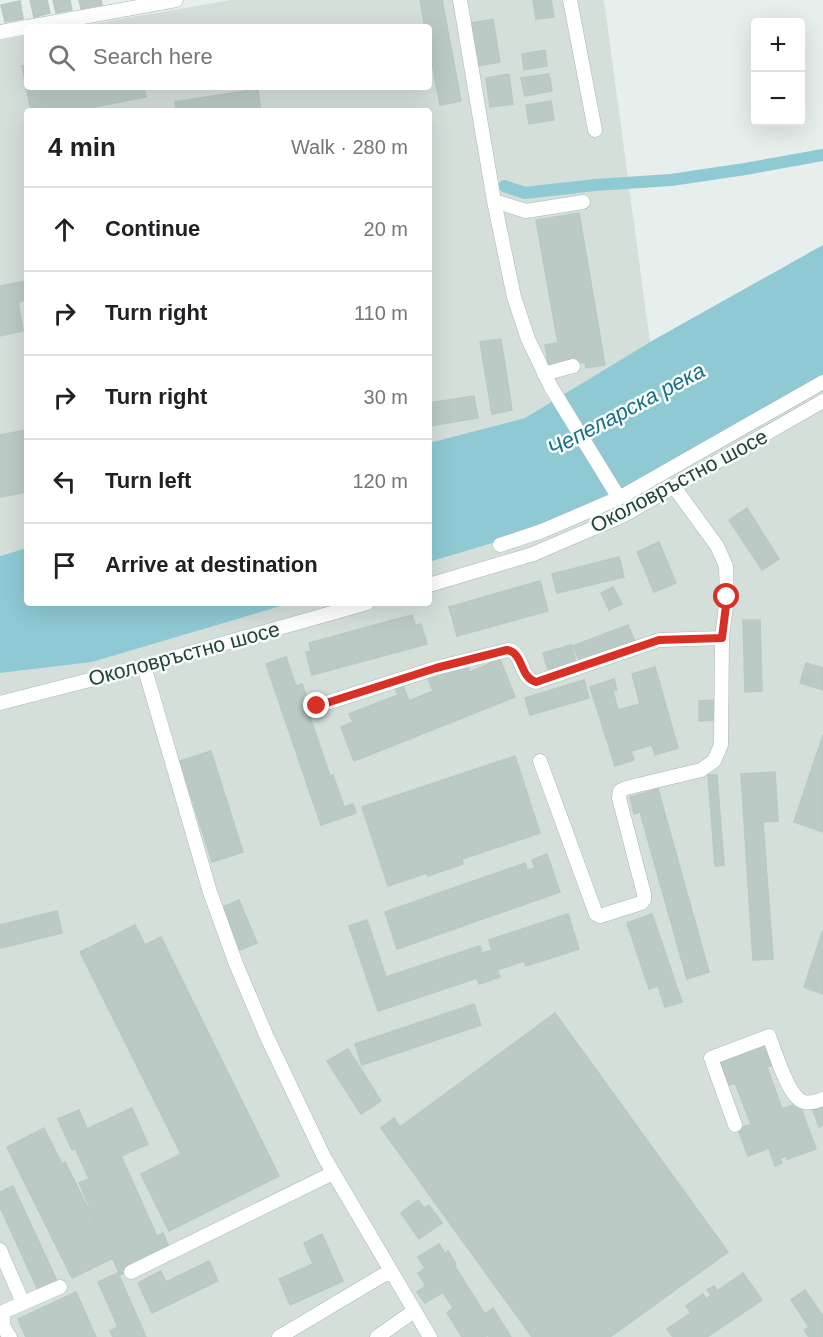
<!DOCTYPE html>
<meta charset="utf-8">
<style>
:root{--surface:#fff;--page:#f6f6f6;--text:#202124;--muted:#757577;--line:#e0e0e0}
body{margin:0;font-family:Helvetica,sans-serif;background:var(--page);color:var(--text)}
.controls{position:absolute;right:18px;top:18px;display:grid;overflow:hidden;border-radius:6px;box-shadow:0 6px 24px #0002}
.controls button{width:54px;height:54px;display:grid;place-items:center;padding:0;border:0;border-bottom:2px solid var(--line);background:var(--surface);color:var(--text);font:30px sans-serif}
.stop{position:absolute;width:18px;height:18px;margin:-14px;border:4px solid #d93025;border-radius:50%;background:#fff}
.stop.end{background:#d93025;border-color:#fff;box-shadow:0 2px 6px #0008}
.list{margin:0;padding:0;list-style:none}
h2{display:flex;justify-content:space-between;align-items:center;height:78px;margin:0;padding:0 24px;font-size:26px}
h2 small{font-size:20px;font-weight:400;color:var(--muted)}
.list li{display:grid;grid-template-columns:39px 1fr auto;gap:18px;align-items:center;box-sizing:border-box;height:84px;padding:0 24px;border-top:2px solid var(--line)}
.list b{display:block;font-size:22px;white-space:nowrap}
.list em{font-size:20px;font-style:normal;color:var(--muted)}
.icon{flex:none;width:33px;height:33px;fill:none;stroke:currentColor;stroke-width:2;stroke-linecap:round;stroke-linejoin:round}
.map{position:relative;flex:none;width:823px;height:1337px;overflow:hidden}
.search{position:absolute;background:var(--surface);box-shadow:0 6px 24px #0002;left:24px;top:24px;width:408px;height:66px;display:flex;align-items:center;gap:15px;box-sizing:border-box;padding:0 21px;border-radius:6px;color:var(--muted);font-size:22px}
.panel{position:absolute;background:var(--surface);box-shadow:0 6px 24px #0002;left:24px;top:108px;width:408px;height:498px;border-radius:6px}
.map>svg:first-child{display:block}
</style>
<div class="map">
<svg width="823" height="1337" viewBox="0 0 823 1337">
<rect width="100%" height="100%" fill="#e6efeb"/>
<path fill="#d4dfda" d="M231 0H604L650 342 525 418 429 443V111H27V548L0 556V40L27 35V87H429V27H75Z
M823 376V1337H0V673L92 662 291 603H429V562L516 536Z"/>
<path fill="#8ec9d4" d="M823 245V376L629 485 516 536 429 562V443L525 418 650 342Z
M27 548V603H291L92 662 0 673V556Z"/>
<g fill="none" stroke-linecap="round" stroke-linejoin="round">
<path stroke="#8ec9d4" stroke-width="12" d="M504 186 525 193 595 185 671 180 745 169 823 155"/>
</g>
<path fill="#bbcac4" stroke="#b8c9c2" stroke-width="1.5" d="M30 0H47L50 13 34 17Z
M53 0H70L72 10 56 13Z
M79 0H101L102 5 81 9Z
M420 0H442L461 101 440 105 429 48V27H425Z
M533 0H551L554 17 536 19Z
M20 1 23 19 5 22 1 5Z
M493 19 500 62 478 66 471 23Z
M545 50 547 66 524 70 522 54Z
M27 65V87H144L146 97 73 111H31L22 66Z
M509 74 513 104 490 107 486 78Z
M549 74 552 91 525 96 521 78Z
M258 89 261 111H176L175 102Z
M551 101 554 120 529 124 526 105Z
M579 213 605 365 586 368 585 362 549 369 545 345 558 343 536 220Z
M27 281V300L18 302 23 331 0 336V286Z
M501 339 512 410 492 414 480 342Z
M474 396 478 418 429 426V403Z
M27 430V492L0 497V435Z
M747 508 779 559 762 570 729 520Z
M659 542 676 583 654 592 637 552Z
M619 557 624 577 557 593 552 574Z
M540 581 548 611 457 636 449 607Z
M613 587 622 604 609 610 601 593Z
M412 615 415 625 421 624 427 644 312 675 306 652 311 651 309 643Z
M743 620H760L762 691 745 692Z
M628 625 635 642 580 663 573 646Z
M571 645 576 662 548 670 543 653Z
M286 657 296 686 302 684 306 695 303 696 330 776 333 775 344 807 353 804 356 813 321 825 266 664Z
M500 659 515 697 354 761 341 727 353 722 349 714 398 695 394 684 401 681 409 701 433 691 427 676 460 663 463 669 468 667 470 672Z
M806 663 823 668V690L800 683Z
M655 667 678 748 655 755 652 745 631 751 634 760 615 766 590 687 614 679 617 690 613 691 618 710 640 704 632 674Z
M584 680 589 698 530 715 525 698Z
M714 700V720L699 721V701Z
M823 735V832L794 822Z
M211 751 243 852 212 862 180 761Z
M515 756 540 833 462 859 463 864 428 876 427 873 388 886 362 807Z
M775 772 778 821 763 822 773 959 753 960 741 774Z
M708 775H717L724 865 715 866Z
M658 789 709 972 687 979 640 812 634 814 630 797Z
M547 854 560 892 397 949 385 912 525 863 527 870 535 868 532 860Z
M239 900 257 943 240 950 221 908Z
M57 911 62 933 1 948 0 925Z
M568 914 579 949 526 966 524 961 497 970 500 977 479 984 477 978 378 1011 349 926 367 920 386 977 480 946 482 953 492 950 489 940Z
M652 914 682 1002 665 1007 658 986 649 989 627 923Z
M135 925 145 945 161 937 279 1176 169 1231 141 1174 181 1154 80 952Z
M823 930V994L804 987Z
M474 1004 481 1025 362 1065 355 1044Z
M555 1013 728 1252 610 1337H532L381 1128 394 1118 400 1127Z
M764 1043 772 1065 767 1067 782 1109 799 1103 816 1149 787 1159 786 1156 780 1158 782 1163 775 1166 769 1148 748 1156 738 1129 751 1124 735 1083 727 1086 718 1062Z
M348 1049 381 1101 361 1114 327 1061Z
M823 1106V1125L819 1127 813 1110Z
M132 1108 148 1144 121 1156 157 1236 163 1233 171 1252 120 1275 79 1183 89 1179 75 1148 72 1150 58 1119 79 1110 87 1129Z
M44 1128 62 1164 65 1162 113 1258 72 1278 7 1147Z
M13 1186 57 1281 38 1290 0 1207V1192Z
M418 1200 424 1208 429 1205 442 1223 419 1239 401 1213Z
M322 1234 343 1281 290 1305 279 1279 313 1264 304 1243Z
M439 1244 445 1254 448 1251 456 1264 454 1265 485 1314 493 1308 511 1337H489L488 1335 485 1337H462L447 1313 453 1308 443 1292 425 1303 417 1292 426 1286 418 1273 425 1268 418 1257Z
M209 1261 218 1281 152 1313 138 1283 161 1271 166 1282Z
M118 1273 146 1337H113L110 1331 118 1327 98 1282Z
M743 1273 762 1300 707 1337H673L667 1329 691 1313 686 1306 703 1294 706 1299 711 1295 707 1290 714 1286 717 1291Z
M805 1290 823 1316V1337H809L804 1330 809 1327 791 1300Z
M76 1292 96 1337H26L18 1319Z"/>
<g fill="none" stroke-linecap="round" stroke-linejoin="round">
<defs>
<path id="minor" d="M460 0 494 201 514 297 528 339 551 387 619 498
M570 0 595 130
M28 27 176 0
M0 32 27 27
M494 201 526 211 583 202
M544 374 573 366
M500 545 542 531 619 498 823 382
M429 585 533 554 624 515 823 401
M144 666 210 892 236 964 266 1035 324 1157 430 1337
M0 703 144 666 367 603
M317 706 436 668 508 650C524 653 519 678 536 682L659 640 722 638
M540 761 596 914 600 916 641 903 644 900V894L619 798 620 791 626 788 701 770 714 761 721 745 722 638 727 597 726 566 717 546 674 487
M735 1125 711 1058 769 1036C775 1051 788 1098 804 1102 811 1104 817 1101 823 1099
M0 1250 23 1303
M131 1272 333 1173
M10 1337C3 1328 1 1321 5 1311L60 1287
M279 1337 390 1271
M377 1337 414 1311"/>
</defs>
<use href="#minor" stroke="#a8b8b2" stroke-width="15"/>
<use href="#minor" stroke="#fff" stroke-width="14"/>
</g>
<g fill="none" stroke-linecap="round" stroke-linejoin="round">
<path stroke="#d93025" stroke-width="8" d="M317 706 436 668 507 650C524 653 519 677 536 682L659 640 722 638 727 597"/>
</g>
<g text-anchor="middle" stroke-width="5" stroke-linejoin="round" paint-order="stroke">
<g font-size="21" fill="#24423a" stroke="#f7fbf9">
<text transform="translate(679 481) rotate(-28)" y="7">Околовръстно шосе</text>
<text transform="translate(184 654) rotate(-15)" y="7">Околовръстно шосе</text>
</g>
<g font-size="22" font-style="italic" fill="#1c6f80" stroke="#f7fbf9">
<text transform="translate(626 409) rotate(-28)" y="8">Чепеларска река</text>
</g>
</g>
</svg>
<div class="controls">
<button>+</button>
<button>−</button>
</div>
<div class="stop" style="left:727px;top:597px"></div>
<div class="stop end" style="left:317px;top:706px"></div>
<div class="search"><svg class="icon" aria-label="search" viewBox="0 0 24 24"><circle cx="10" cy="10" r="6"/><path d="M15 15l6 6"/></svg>Search here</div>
<section class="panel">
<h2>4 min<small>Walk · 280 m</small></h2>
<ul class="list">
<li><svg class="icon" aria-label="ahead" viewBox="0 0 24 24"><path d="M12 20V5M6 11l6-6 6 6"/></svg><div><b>Continue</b></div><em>20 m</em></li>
<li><svg class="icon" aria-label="right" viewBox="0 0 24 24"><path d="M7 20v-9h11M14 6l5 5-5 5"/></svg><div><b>Turn right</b></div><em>110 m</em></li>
<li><svg class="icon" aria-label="right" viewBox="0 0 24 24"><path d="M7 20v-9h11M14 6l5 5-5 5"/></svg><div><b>Turn right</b></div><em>30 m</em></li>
<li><svg class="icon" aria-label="left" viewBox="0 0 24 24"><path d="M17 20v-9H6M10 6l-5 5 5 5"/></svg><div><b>Turn left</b></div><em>120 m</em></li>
<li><svg class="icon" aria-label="arrive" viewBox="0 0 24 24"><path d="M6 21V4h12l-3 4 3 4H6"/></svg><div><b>Arrive at destination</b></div></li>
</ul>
</section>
</div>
